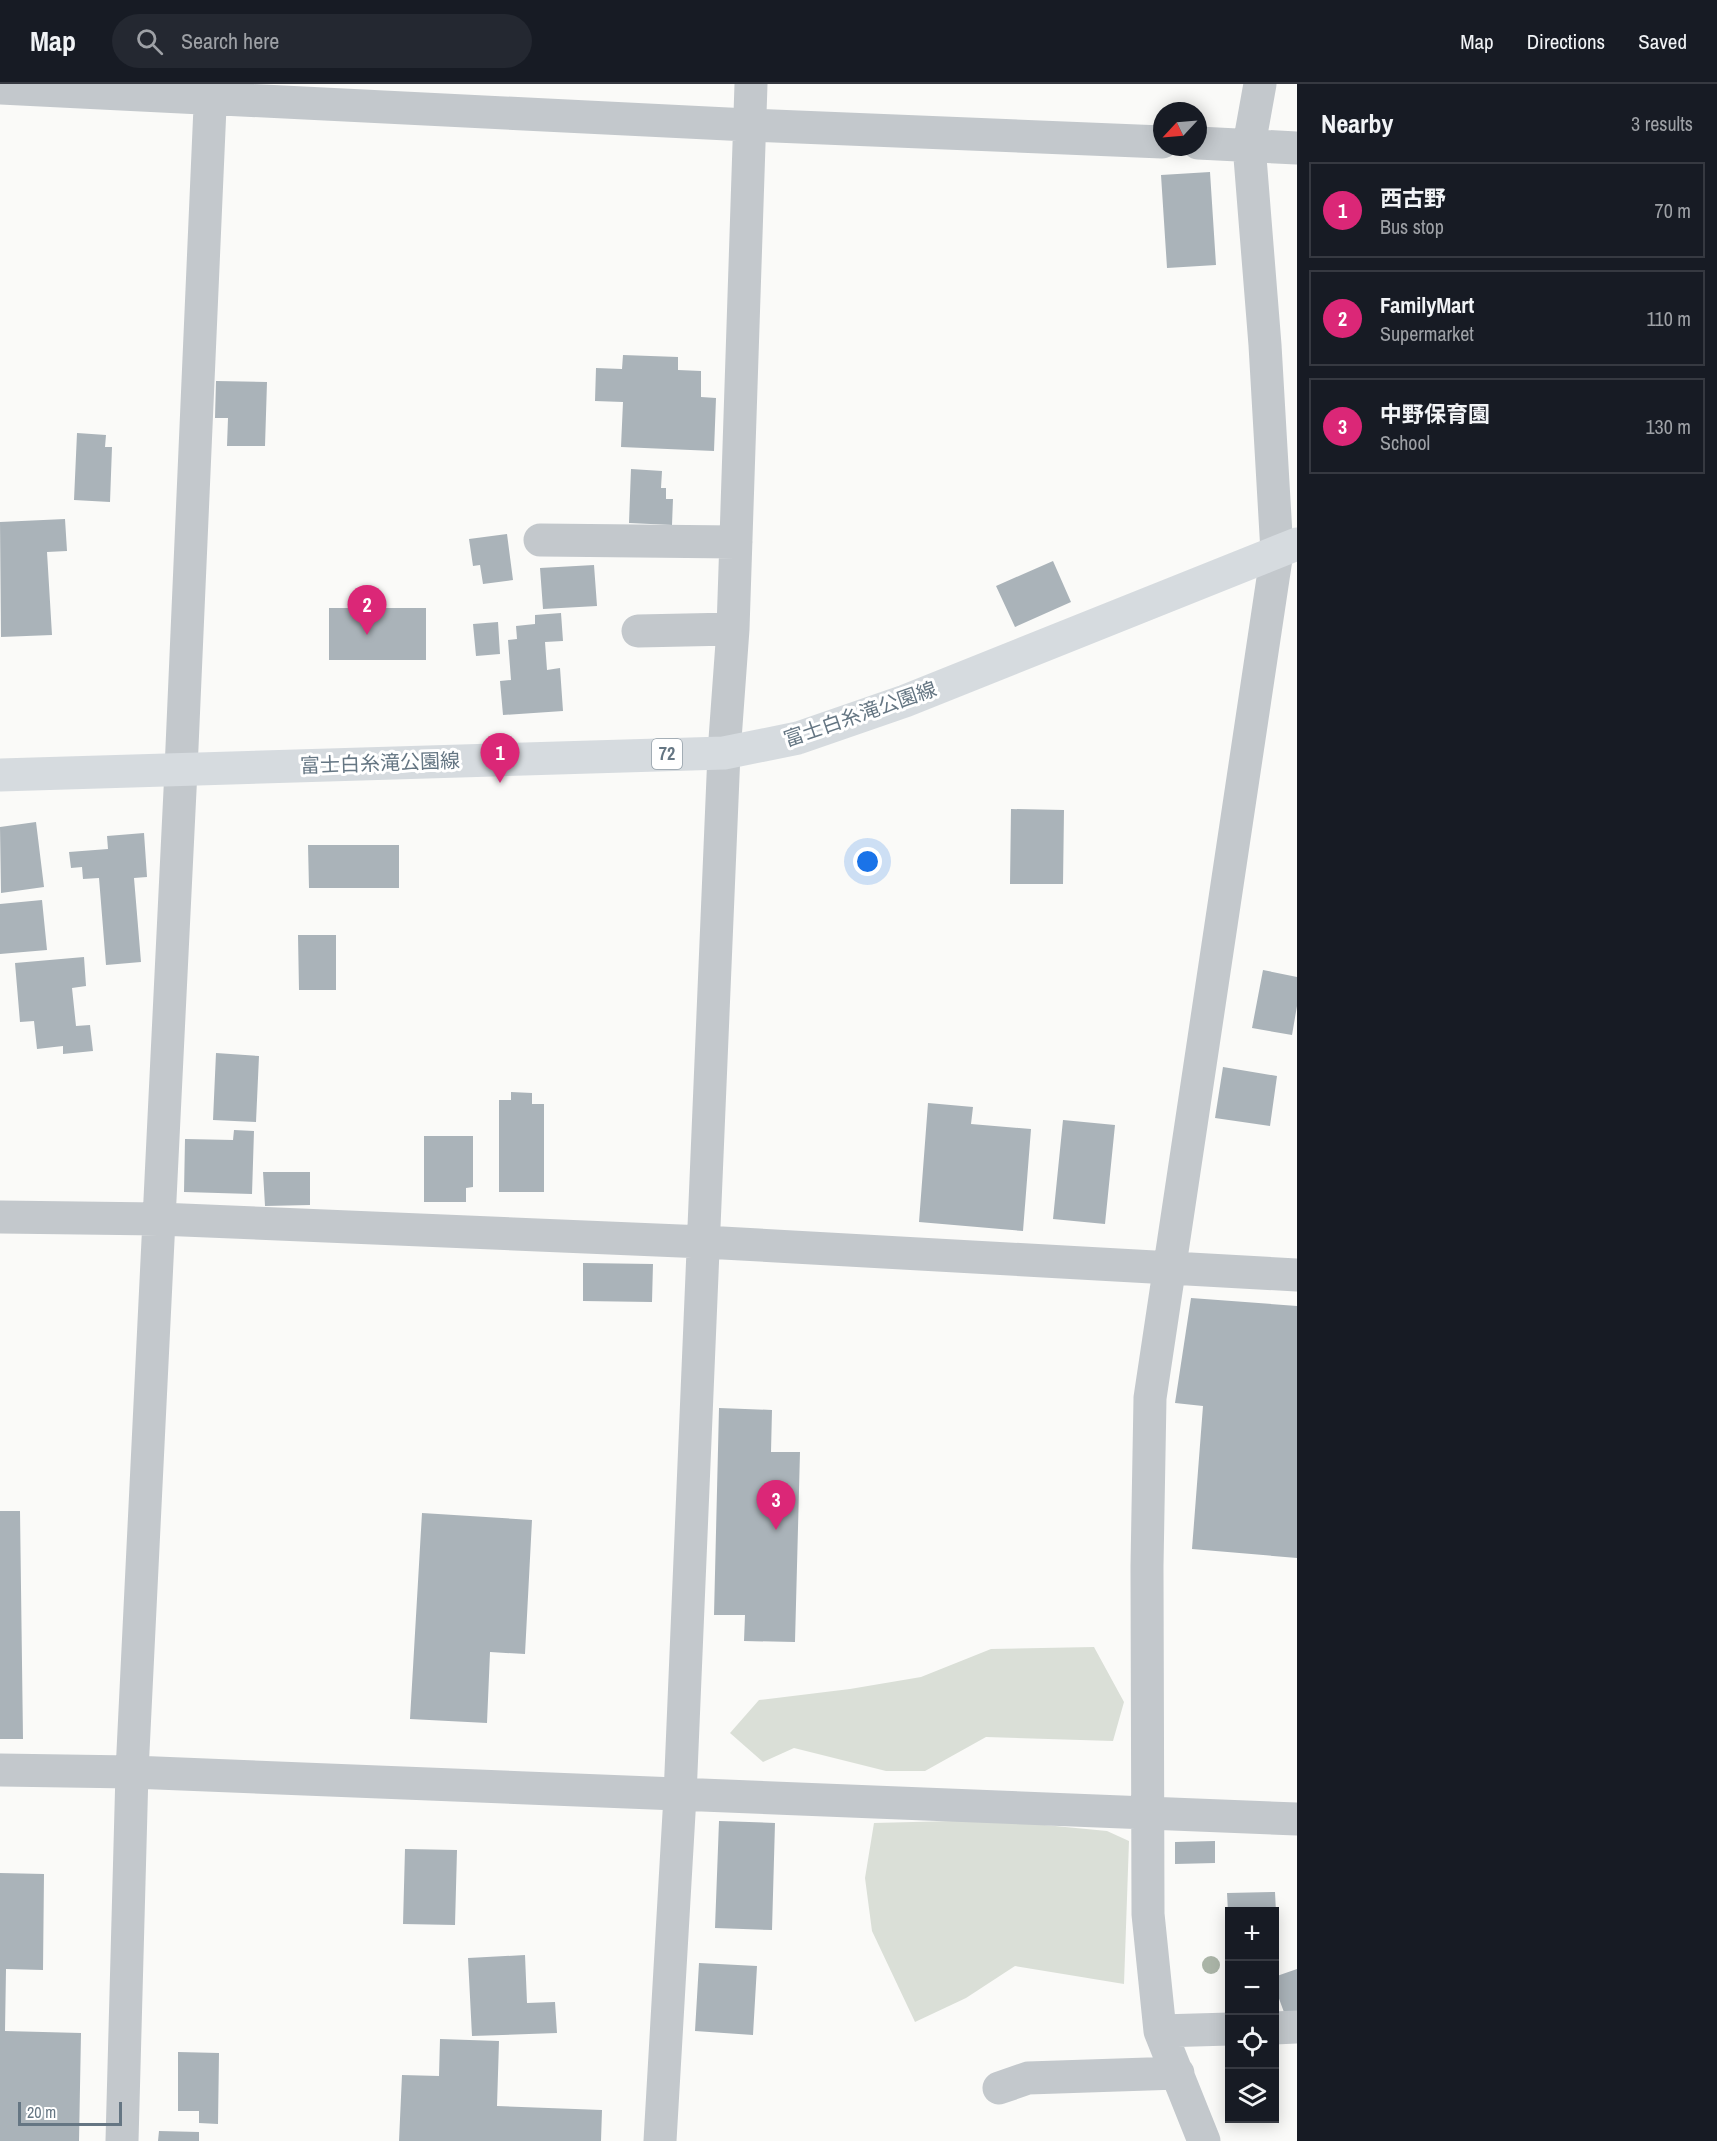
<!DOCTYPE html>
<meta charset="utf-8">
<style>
:root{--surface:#171b24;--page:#242831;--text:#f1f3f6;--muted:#9ea1a6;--line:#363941;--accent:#db2777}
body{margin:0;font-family:"Archivo Narrow","Noto Sans JP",sans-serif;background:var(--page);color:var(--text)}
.controls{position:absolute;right:18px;bottom:18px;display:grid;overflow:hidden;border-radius:0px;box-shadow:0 3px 15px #0003}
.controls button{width:54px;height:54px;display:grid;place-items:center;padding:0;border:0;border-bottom:2px solid var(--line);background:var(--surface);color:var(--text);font:30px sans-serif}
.compass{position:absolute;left:1153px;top:18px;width:54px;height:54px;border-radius:50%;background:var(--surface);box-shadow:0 3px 15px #0003;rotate:244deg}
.scale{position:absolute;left:18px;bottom:15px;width:104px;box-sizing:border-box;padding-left:6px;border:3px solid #657683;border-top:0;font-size:16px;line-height:21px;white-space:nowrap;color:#657683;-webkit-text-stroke:4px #fff;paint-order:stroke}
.you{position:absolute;left:868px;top:778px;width:21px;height:21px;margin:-15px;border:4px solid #fff;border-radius:50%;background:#1a73e8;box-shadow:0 0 0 9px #1a73e833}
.badge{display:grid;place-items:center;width:39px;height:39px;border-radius:50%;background:var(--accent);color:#fff;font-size:20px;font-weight:700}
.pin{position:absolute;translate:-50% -50px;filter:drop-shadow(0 2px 3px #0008)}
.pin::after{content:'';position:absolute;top:32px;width:21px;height:18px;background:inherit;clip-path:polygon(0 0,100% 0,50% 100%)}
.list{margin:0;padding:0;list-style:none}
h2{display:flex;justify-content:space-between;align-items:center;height:78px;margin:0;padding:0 24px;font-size:26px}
h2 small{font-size:20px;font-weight:400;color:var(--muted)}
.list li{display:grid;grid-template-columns:39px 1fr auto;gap:18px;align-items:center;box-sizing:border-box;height:96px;margin:0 12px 12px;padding:0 12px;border:2px solid var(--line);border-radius:0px}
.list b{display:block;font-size:22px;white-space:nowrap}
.list p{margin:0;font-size:20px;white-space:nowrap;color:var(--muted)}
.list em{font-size:20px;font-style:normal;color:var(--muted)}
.icon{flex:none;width:33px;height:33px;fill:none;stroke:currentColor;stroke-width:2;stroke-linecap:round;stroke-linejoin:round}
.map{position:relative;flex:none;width:1297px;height:2057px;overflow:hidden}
header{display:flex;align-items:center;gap:36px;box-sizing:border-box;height:84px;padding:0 30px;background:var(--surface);border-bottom:2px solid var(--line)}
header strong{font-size:28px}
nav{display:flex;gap:33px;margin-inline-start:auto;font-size:21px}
.search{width:420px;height:54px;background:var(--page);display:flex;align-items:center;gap:15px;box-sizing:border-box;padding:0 21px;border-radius:33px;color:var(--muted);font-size:22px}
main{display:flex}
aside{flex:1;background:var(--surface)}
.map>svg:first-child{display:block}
</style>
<header>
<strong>Map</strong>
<div class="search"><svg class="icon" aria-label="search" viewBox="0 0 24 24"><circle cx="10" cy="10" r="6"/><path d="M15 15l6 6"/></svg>Search here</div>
<nav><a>Map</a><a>Directions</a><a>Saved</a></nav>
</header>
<main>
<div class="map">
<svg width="1297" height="2057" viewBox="0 0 1297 2057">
<rect width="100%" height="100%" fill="#fafaf8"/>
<path fill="#dadfd7" d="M1094 1563 1124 1618 1113 1657 986 1653 925 1687H886L794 1664 763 1678 730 1649 759 1616 850 1605 921 1593 991 1565Z
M991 1736 1107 1747 1129 1757 1124 1900 1015 1882 966 1914 915 1938 872 1847 865 1794 874 1739Z"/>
<path fill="#aab3b9" d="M1210 88 1216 181 1167 184 1161 91Z
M623 271 678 273V286L701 287V313L716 314 714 367 621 363 623 318 595 317 596 284 622 285Z
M216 297 267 298 265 362H227L228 334H215Z
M77 349 106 351 105 363H112L110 418 74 416Z
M631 385 662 387 661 404H666V415H673L672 441 629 439Z
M65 435 67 467 47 468 52 551 1 553 0 438Z
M507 450 513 496 483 500 480 481 473 482 469 455Z
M1053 477 1071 518 1015 543 996 502Z
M594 481 597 522 543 525 540 484Z
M329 524H426V576H329Z
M561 529 563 557 545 558 547 586 560 584 563 627 503 631 500 597 511 596 508 556 517 555 516 542 535 540V531Z
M498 538 500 570 476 572 473 540Z
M1011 725 1064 726 1063 800H1010Z
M36 738 44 803 1 809 0 743Z
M144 749 147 793 134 794 141 878 106 881 99 794 83 795 82 783 71 784 69 768 108 765 107 752Z
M308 761H399V804H309Z
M42 816 47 866 0 870V820Z
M298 851H336V906H299Z
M84 873 86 902 72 904 76 942 90 941 93 967 63 970V962L37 965 34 937 20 938 15 879Z
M1263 886 1297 893V922L1292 951 1252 944Z
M216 969 259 972 256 1038 213 1036Z
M1223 983 1277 992 1270 1042 1215 1034Z
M511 1008 532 1009V1020H544V1108H499V1016H511Z
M928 1019 973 1023 971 1040 1031 1045 1023 1147 919 1138Z
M1063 1036 1115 1041 1105 1140 1053 1135Z
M234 1046 254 1047 252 1110 184 1108 185 1055 233 1056Z
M424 1052H473V1103L466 1104V1118H424Z
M263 1088H310V1121L265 1122Z
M583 1179 653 1180 652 1218 583 1217Z
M1191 1214 1297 1222V1474L1192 1465 1203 1322 1175 1319Z
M719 1324 772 1326 771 1368H800L795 1558 744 1557 745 1531H714Z
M0 1427H20L23 1655H0Z
M422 1429 532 1436 525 1570 490 1568 487 1639 410 1635Z
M719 1737 775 1739 772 1846 715 1844Z
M1215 1757V1779L1175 1780V1758Z
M405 1765 457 1766 455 1841 403 1840Z
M0 1789 44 1790 43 1886 6 1885 5 1947 81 1949 79 2057H0Z
M1275 1808 1276 1828H1228L1227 1809Z
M525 1871 527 1919 555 1918 557 1949 472 1952 468 1874Z
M699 1879 757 1882 753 1951 695 1947Z
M1297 1885V1927L1285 1931 1274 1901V1893Z
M440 1955 499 1957 497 2022 602 2026 601 2057H399L402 1991 439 1992Z
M178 1968 219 1969 218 2040 199 2039V2027H178Z
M159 2047 199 2048V2057H158Z"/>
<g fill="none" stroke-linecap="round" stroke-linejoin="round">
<path stroke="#c3c8cc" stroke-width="33" d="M0 4 748 41 1162 58
M1198 59 1297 64
M540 456 736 458
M638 547 733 545
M0 1133 159 1135 704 1158 1297 1191
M0 1686 132 1688 1297 1735
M1274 1944 1297 1943
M1160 1947 1230 1945
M999 2004 1028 1994 1178 1989
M122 2057 132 1688 181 686 211 0
M660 2057 680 1712 724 669 733 545 751 0
M1204 2057 1160 1947 1148 1830 1147 1482 1150 1314 1277 468 1265 261 1249 61 1260 0"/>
<path stroke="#d6dbdf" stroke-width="33" d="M0 691 724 669 798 654 905 617 1297 460"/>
</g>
<circle fill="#aab4a7" cx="1211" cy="1881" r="9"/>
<g text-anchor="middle" stroke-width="6" stroke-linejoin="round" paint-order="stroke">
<rect fill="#fff" stroke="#939fa8" stroke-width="1.5" x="652" y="655" width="30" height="30" rx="4.5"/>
<g font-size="18" font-weight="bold" fill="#657683">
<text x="667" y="676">72</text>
</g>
<g font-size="20" fill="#657683" stroke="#fff">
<text transform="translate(860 630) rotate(-19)" y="7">富士白糸滝公園線</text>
<text transform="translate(380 679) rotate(-2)" y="7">富士白糸滝公園線</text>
</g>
</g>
</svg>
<div class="controls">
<button>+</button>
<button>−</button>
<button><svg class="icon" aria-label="locate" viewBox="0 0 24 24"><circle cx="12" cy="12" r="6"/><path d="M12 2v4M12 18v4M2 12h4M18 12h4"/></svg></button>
<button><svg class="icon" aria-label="layers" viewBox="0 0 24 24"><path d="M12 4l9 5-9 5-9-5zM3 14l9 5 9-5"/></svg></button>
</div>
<svg class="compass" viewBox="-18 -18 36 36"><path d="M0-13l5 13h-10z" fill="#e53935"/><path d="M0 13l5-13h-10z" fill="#9ea1a6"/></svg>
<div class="scale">20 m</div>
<div class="you"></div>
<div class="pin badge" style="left:500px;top:699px">1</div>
<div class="pin badge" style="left:367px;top:551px">2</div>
<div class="pin badge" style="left:776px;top:1446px">3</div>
</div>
<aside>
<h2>Nearby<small>3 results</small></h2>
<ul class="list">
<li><span class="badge">1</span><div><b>西古野</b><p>Bus stop</p></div><em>70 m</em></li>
<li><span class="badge">2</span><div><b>FamilyMart</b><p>Supermarket</p></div><em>110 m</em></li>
<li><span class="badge">3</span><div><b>中野保育園</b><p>School</p></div><em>130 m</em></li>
</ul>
</aside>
</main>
